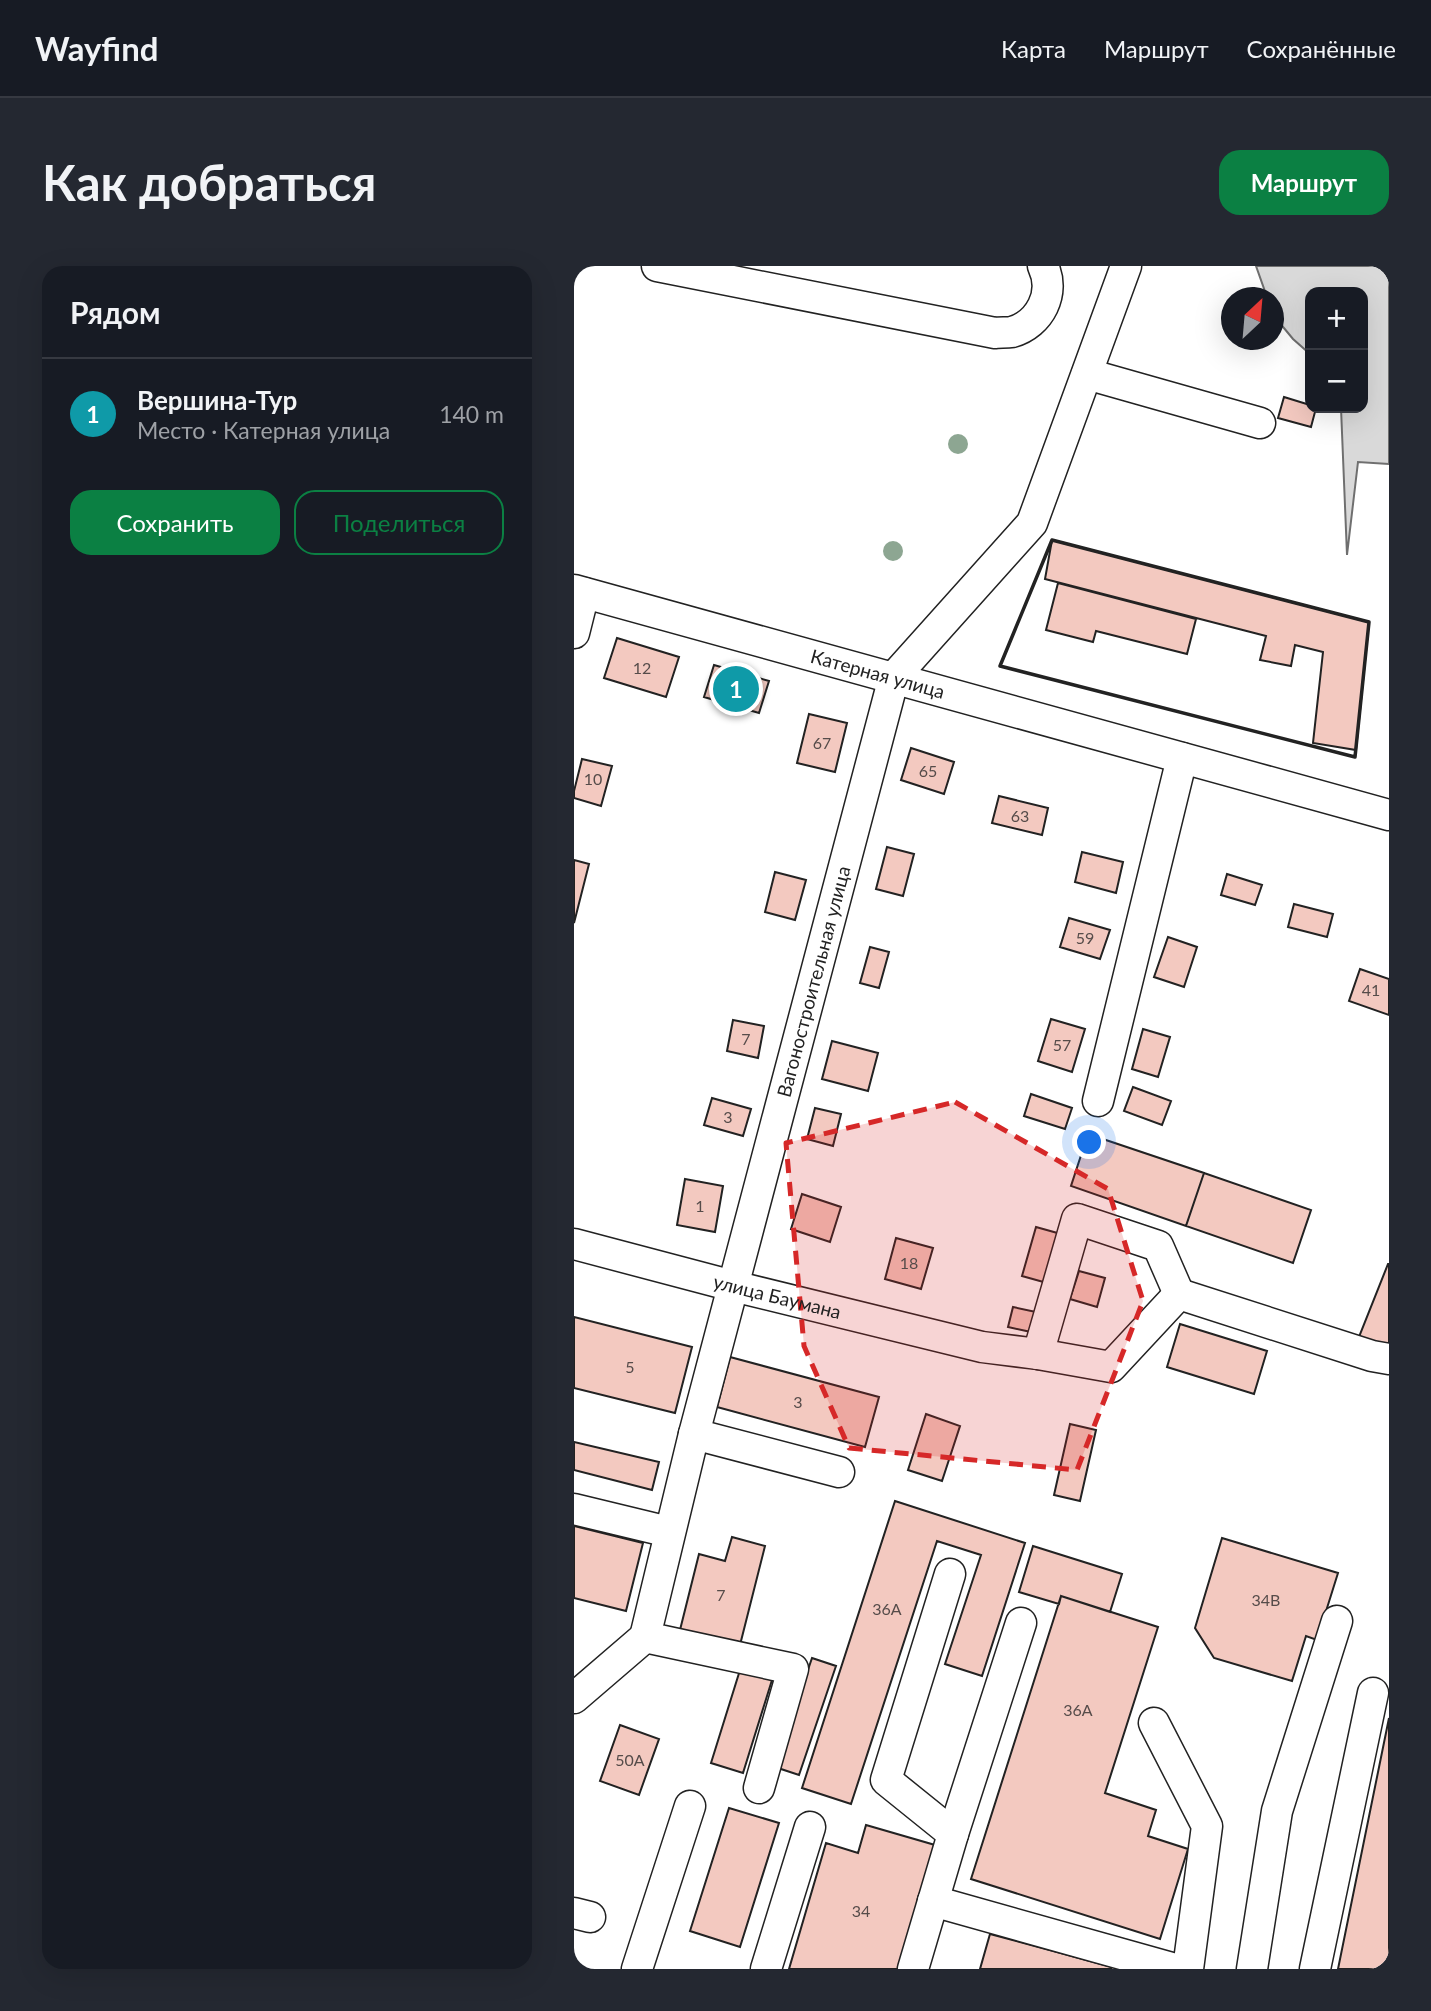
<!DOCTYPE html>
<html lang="ru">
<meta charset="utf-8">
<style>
:root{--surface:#171b24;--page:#242831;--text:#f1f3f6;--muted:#9ea1a6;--line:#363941;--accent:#0b8043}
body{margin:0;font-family:Lato,sans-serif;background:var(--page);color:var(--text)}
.controls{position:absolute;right:21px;top:21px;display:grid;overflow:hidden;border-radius:14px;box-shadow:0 7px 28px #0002}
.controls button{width:63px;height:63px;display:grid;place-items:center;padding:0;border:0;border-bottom:2px solid var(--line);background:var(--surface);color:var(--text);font:35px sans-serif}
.compass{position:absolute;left:647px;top:21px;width:63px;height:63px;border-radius:50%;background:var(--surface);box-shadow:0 7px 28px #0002;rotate:26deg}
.you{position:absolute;left:516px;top:877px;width:24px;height:24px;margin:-18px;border:5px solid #fff;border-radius:50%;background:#1a73e8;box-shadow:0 0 0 10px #1a73e833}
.badge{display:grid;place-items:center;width:46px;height:46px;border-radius:50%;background:var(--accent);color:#fff;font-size:23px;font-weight:700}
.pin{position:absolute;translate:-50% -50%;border:4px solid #fff;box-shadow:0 2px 7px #0006}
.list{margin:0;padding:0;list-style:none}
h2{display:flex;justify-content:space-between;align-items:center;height:91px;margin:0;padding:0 28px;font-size:30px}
h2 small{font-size:23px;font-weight:400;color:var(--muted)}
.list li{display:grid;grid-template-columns:46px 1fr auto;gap:21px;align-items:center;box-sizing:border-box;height:112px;padding:0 28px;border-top:2px solid var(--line)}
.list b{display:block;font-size:26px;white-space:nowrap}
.list p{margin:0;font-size:23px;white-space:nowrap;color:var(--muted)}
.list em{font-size:23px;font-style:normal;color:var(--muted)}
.actions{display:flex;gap:14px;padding:21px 28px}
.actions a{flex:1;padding:16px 0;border:2px solid var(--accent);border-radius:21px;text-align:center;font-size:24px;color:var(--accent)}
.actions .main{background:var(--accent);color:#fff}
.map{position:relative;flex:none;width:815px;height:1703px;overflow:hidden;border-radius:21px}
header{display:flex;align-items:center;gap:42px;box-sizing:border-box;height:98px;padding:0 35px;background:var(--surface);border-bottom:2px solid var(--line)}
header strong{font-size:33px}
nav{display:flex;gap:38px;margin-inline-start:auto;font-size:24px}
.intro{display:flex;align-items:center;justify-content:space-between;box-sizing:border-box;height:168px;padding:0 42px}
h1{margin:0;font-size:49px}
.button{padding:18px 32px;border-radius:21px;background:var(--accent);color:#fff;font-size:24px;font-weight:700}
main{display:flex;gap:42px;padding:0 42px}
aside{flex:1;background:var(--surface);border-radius:21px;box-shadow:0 7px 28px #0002}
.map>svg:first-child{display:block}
</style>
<header>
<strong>Wayfind</strong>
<nav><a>Карта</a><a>Маршрут</a><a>Сохранённые</a></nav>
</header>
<div class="intro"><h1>Как добраться</h1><a class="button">Маршрут</a></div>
<main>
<aside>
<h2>Рядом<small></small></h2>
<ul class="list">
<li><span class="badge" style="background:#0f9aa8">1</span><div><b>Вершина-Тур</b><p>Место · Катерная улица</p></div><em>140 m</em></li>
</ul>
<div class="actions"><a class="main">Сохранить</a><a>Поделиться</a></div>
</aside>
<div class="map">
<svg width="815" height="1703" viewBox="0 0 815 1703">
<rect width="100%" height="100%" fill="#fff"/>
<path fill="#d9d9d9" stroke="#6f6f6f" stroke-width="2" d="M682 0H815V198L784 196 773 289 767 142H789V26H736V88L719 73 700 50 699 32 693 31Z"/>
<path fill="#f3c9c0" stroke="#222" stroke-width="2" d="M710 131 736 139V142H742L737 161 704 152Z
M478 274 795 356 782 484 739 477 749 386 721 379 717 400 686 394 692 370 471 313Z
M484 317 622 353 613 388 522 365 519 376 472 364Z
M43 372 105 391 92 431 30 412Z
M140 399 195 415 185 447 130 431Z
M235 448 273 457 261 506 223 497Z
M337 482 380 496 370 528 327 514Z
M8 493 38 500 27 540 0 532V525Z
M425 530 474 542 468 569 418 557Z
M313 581 340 588 329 630 302 623Z
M508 586 549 596 542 627 501 616Z
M0 594 15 598 0 657Z
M201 606 232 614 221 654 191 646Z
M653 608 688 619 681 639 647 629Z
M720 638 759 648 753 671 714 661Z
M495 652 536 664 526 693 486 681Z
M594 671 623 681 610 721 580 711Z
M296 681 315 686 305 722 286 717Z
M786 703 815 713V749L775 735Z
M477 753 511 763 498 806 464 795Z
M159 754 190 760 184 792 153 785Z
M569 763 596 771 584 811 558 803Z
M258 775 304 787 294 825 248 813Z
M559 821 597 835 588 859 550 845Z
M457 828 498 842 491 863 450 850Z
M138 832 177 843 169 870 130 859Z
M241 842 267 848 259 880 233 873Z
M514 868 630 907 612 960 497 920Z
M630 907 737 944 719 997 612 960Z
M111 913 149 920 141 966 103 959Z
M228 928 267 941 256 976 217 963Z
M462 961 487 968 473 1017 448 1010Z
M322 972 359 982 347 1023 311 1013Z
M814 998H815V1082L785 1071Z
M505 1005 531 1012 523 1041 496 1033Z
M439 1041 462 1046 457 1066 434 1061Z
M0 1051 118 1081 101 1147 0 1122Z
M606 1058 693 1085 680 1128 593 1101Z
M156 1091 305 1131 291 1181 143 1141Z
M352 1148 386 1160 368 1215 334 1204Z
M496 1158 522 1164 506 1235 480 1229Z
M0 1176 85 1196 78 1224 0 1204Z
M321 1235 451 1277 408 1410 371 1398 407 1289 363 1275 277 1538 228 1522Z
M0 1260 69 1277 52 1345 0 1332Z
M158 1271 191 1280 166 1379 106 1364 125 1288 151 1295Z
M648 1272 764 1307 743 1374 732 1370 718 1415 640 1392 621 1362Z
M459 1280 548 1308 536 1346 487 1330 485 1338 445 1326Z
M487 1330 584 1361 531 1527 582 1544 574 1570 614 1583 586 1673 397 1613Z
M238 1392 262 1400 225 1509 201 1501Z
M166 1404 198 1414 169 1507 137 1497Z
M815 1452V1703H764Z
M46 1459 85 1473 65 1529 26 1515Z
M155 1542 205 1557 166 1681 116 1665Z
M292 1559 361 1579 324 1703H215L252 1577 284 1587Z
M416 1668 538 1701 537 1703H406Z"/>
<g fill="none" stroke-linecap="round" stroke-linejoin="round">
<defs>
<g id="minor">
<path d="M83 0 421 67C426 66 432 67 438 66 466 58 482 27 469 0"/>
<path d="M513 108 686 157"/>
<path id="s1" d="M0 324 815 549"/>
<path d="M0 367 10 327"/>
<path d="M524 835 608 492"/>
<path id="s2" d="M0 978 159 1020 408 1081 464 1088 537 1101 605 1028 798 1090 815 1093"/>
<path d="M464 1088 503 953 584 980 605 1028"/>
<path d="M120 1168 265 1206"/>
<path d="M0 1243 95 1266"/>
<path d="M0 1432 71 1371"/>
<path d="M580 1457 633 1560 614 1703"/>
<path id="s3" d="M185 1522 219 1403 71 1371 120 1168 320 411 458 257 552 0"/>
<path d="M379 1568 447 1357"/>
<path d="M359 1635 601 1703"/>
<path d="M0 1647 16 1651"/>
<path d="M63 1703 116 1540"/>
<path d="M192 1703 236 1561"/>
<path d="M339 1703 379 1568 312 1514 376 1308"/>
<path d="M678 1703 703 1545 763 1355"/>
<path d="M741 1703 799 1427"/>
</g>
</defs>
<use href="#minor" stroke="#222" stroke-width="33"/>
<use href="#minor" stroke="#fff" stroke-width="30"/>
<path stroke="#222" stroke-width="3.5" d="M478 274 795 356 781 491 426 400Z"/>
</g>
<g fill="#8da692">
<circle cx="384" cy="178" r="10"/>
<circle cx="319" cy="285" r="10"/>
</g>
<path fill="#d62828" fill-opacity="0.2" stroke="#d62828" stroke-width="5" stroke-dasharray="14 9" stroke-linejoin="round" d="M381 836 534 923 569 1035 503 1204 275 1182 230 1080 212 877Z"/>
<g text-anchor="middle" stroke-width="5" stroke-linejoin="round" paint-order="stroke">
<g font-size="16" fill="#564c4a">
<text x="68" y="408">12</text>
<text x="248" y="483">67</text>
<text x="354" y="511">65</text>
<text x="19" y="519">10</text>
<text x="446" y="556">63</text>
<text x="511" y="678">59</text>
<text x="797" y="730">41</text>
<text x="172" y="779">7</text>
<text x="488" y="785">57</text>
<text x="154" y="857">3</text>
<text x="126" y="946">1</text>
<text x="335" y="1003">18</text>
<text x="56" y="1107">5</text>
<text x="224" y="1142">3</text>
<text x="147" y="1335">7</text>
<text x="692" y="1340">34В</text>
<text x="313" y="1349">36А</text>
<text x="504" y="1450">36А</text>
<text x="56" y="1500">50А</text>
<text x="287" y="1651">34</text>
</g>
<g font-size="19" fill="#222" stroke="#fff">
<text dy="7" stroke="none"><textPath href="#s1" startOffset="315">Катерная улица</textPath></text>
<text dy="7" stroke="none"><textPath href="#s3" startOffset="952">Вагоностроительная улица</textPath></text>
<text dy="7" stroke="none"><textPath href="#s2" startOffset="210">улица Баумана</textPath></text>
</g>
</g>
</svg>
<div class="controls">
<button>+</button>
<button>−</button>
</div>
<svg class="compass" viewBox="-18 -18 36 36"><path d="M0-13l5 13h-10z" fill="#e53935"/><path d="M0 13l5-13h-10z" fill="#9ea1a6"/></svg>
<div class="you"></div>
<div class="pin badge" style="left:162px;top:423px;background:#0f9aa8">1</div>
</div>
</main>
